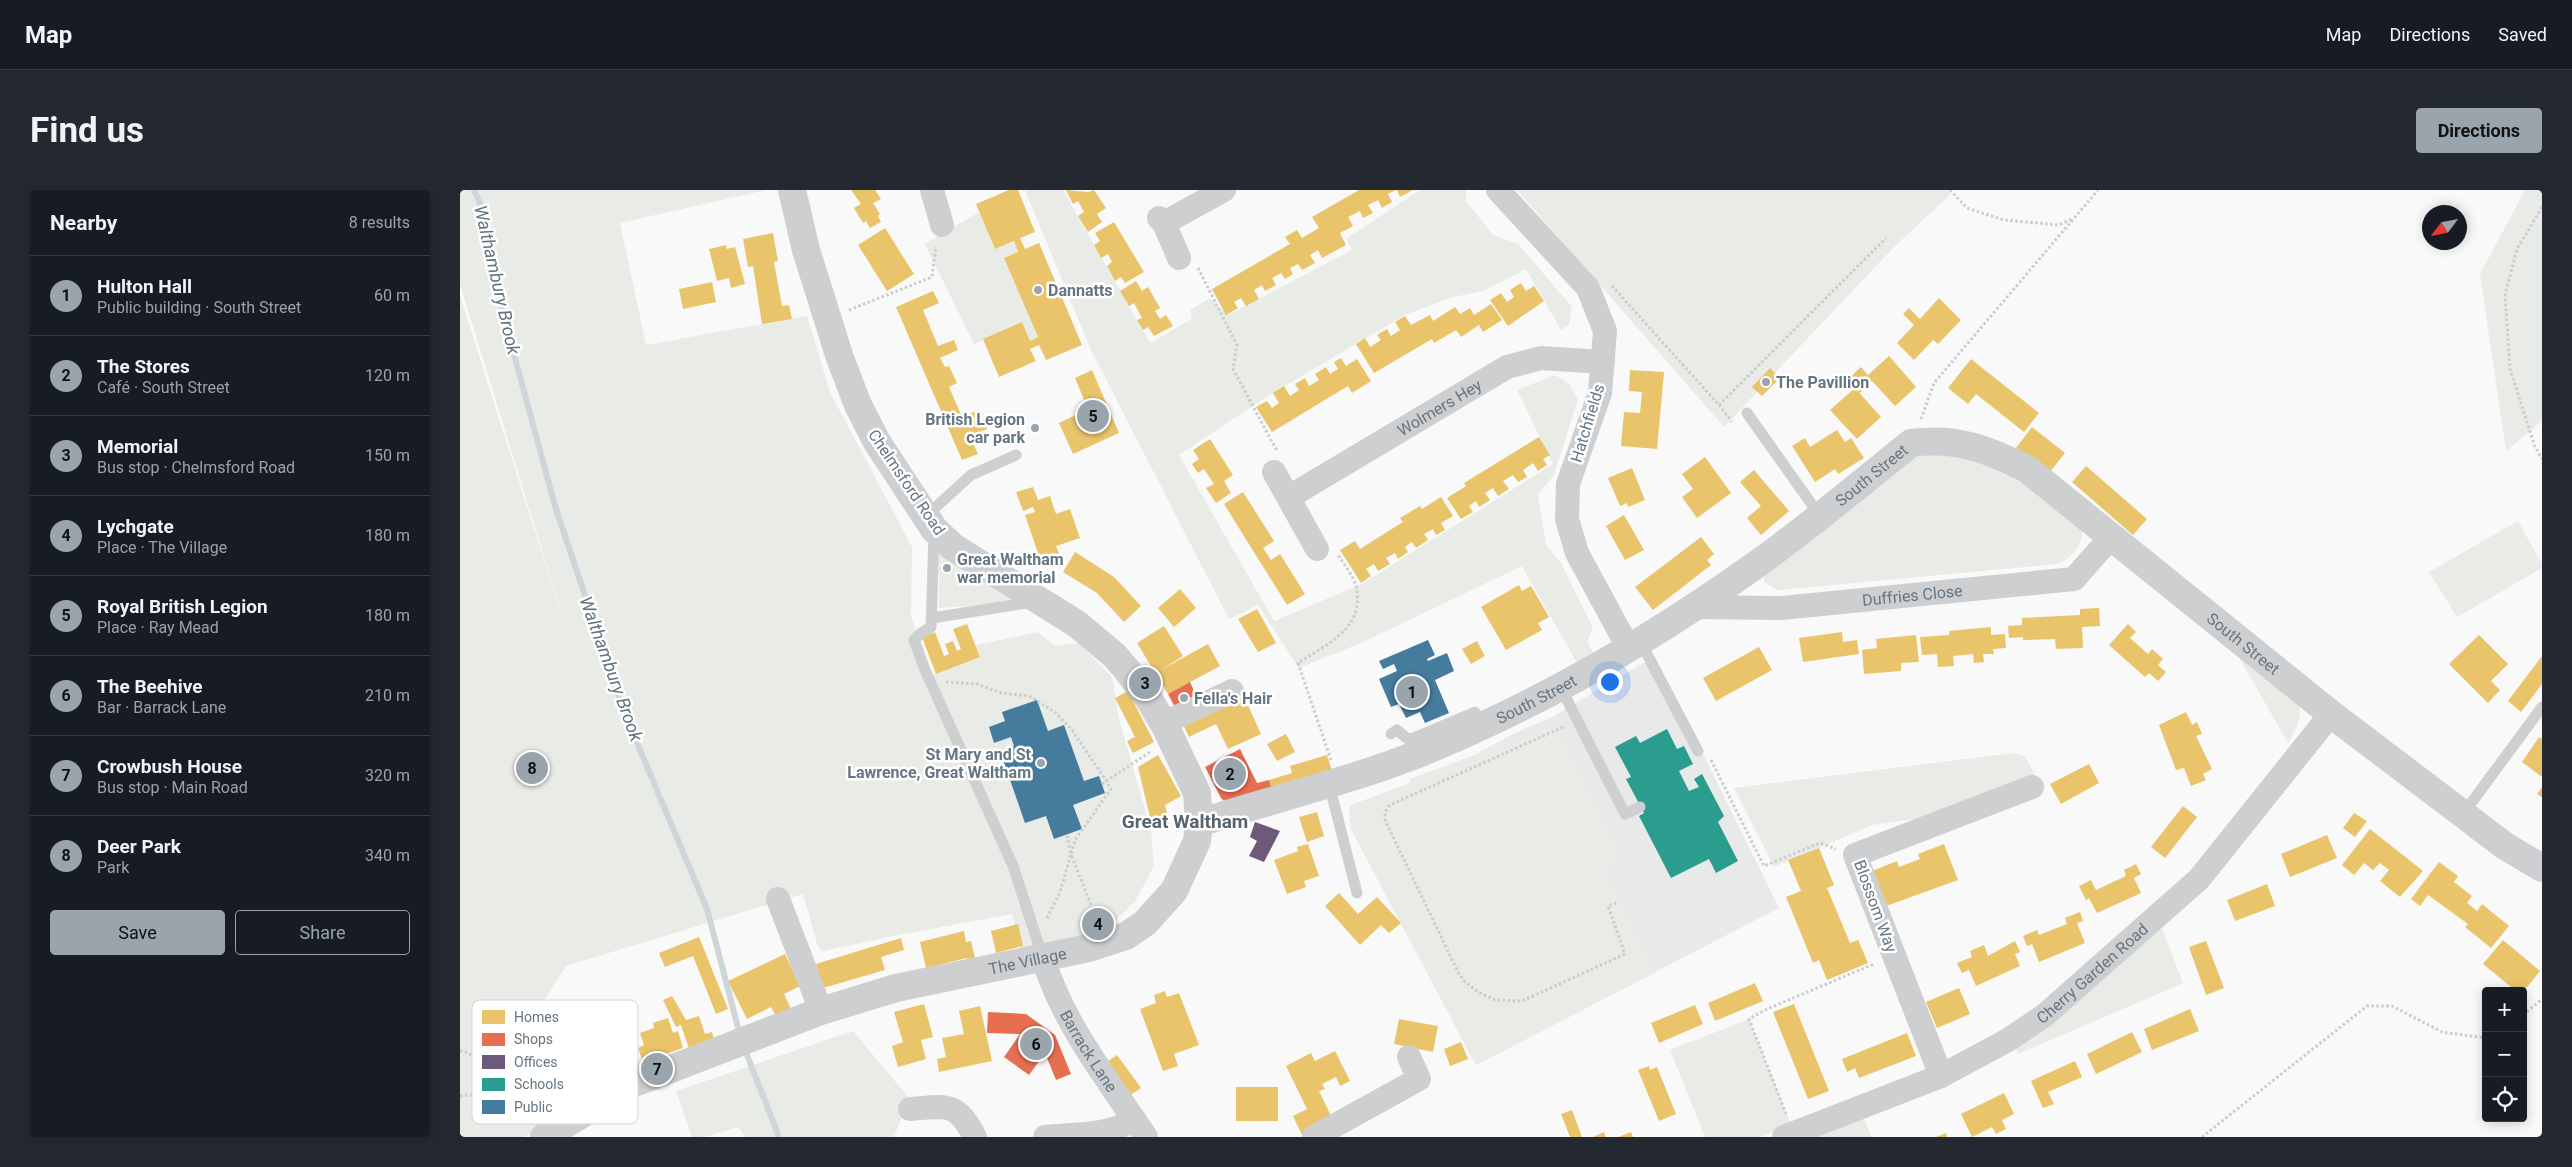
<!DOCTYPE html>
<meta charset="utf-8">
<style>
:root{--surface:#171b24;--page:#242831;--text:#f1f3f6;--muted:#9ea1a6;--line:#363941;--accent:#99a4ac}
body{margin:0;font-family:Roboto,sans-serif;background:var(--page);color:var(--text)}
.controls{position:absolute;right:15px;bottom:15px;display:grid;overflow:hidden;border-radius:5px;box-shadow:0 2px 12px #0003}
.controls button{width:45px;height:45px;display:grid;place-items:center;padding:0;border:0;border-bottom:1px solid var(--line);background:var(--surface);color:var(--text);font:25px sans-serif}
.compass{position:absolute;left:1962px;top:15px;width:45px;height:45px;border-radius:50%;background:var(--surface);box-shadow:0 2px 12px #0003;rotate:238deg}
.you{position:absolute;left:1149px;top:491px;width:18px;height:18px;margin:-12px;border:4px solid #fff;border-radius:50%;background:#1a73e8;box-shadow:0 0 0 8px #1a73e833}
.badge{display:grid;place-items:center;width:32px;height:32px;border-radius:50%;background:var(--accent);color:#111;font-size:16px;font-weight:700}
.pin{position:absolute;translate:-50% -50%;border:2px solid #fff;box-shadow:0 1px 5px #0006}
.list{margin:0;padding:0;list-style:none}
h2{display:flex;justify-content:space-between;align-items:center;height:65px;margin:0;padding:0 20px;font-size:21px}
h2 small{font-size:16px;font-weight:400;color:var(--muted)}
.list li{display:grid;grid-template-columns:32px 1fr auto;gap:15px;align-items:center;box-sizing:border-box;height:80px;padding:0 20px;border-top:1px solid var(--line)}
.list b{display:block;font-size:19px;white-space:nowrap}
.list p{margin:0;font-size:16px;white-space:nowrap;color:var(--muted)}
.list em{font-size:16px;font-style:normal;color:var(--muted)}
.actions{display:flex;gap:10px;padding:15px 20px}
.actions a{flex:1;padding:11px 0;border:1px solid var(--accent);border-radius:5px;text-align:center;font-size:18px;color:var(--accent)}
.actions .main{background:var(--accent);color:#111}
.icon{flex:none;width:28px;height:28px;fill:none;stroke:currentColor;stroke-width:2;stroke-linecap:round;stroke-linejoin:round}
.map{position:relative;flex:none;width:2082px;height:947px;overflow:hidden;border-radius:5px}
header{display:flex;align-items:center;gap:30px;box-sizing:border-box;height:70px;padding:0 25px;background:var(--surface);border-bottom:1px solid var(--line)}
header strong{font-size:24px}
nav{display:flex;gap:28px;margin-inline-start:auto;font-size:18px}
.intro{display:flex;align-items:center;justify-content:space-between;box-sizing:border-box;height:120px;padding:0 30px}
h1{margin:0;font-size:35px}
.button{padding:12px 22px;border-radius:5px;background:var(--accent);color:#111;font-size:18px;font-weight:700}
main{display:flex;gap:30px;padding:0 30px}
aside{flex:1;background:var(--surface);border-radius:5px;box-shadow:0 2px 12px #0003}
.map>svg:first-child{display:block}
</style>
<header>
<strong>Map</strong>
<nav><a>Map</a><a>Directions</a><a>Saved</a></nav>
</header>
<div class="intro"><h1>Find us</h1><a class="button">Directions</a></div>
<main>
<aside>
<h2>Nearby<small>8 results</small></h2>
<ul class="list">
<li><span class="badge">1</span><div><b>Hulton Hall</b><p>Public building · South Street</p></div><em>60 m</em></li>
<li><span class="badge">2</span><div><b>The Stores</b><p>Café · South Street</p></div><em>120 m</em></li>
<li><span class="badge">3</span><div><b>Memorial</b><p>Bus stop · Chelmsford Road</p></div><em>150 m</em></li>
<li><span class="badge">4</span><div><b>Lychgate</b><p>Place · The Village</p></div><em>180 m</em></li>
<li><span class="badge">5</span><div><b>Royal British Legion</b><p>Place · Ray Mead</p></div><em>180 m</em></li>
<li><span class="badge">6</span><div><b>The Beehive</b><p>Bar · Barrack Lane</p></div><em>210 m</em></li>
<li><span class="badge">7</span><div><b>Crowbush House</b><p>Bus stop · Main Road</p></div><em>320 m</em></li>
<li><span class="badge">8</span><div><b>Deer Park</b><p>Park</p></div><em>340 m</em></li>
</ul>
<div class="actions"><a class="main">Save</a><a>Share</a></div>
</aside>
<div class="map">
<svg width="2082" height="947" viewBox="0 0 2082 947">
<rect width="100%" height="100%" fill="#f9f9f9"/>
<path fill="#e8e9e9" d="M1195 466 1319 718 1016 875 891 639 889 616 950 593V589L1015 565 1049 546 1094 526Z"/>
<path fill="#e8ebe6" d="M0 0H306L160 33 186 155 347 126 370 202 452 357 451 426 471 486 520 467 516 455 578 442 595 456 619 453 652 487 659 529 691 640 694 676 676 710 653 733 564 771 552 724 428 747 363 761 358 757 343 704 106 776 61 847 87 933 64 947H0V106L112 458 0 94Z
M565 0H603L690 153 732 129 730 120 750 108 768 125 892 60 886 49 960 0H1006V11L1033 45 1058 54 1112 117 1109 135 1101 140 1066 79 1023 101 989 108 943 126 803 209 719 265 814 431 900 395 1093 274 1057 200 1095 185 1109 194 1118 209 1094 285 1078 304 1086 355 1101 373 1133 438 1127 452 1139 471 1122 482 1062 376 901 453 839 478 798 415 769 429 631 160Z
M1057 0H1487L1491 4 1434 57 1264 237Z
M2065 0H2082V231L2046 261 2020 84Z
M519 22 535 59 554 51 558 62 544 68 578 147 570 151 562 133 514 154 465 54Z
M1523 264 1623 336C1623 354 1614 367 1597 374L1317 400 1304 392V373L1444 266Z
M2058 331 2082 374V378L1997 427 1969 382Z
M479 358 524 393 556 413 479 418Z
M1769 450 1837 507C1843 526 1838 536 1828 553Z
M1094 537 1162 670 1143 679 1194 783 1016 875 891 639 889 616 950 593V589L1015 565 1049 546 1053 555Z
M1554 563 1565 566 1577 589 1461 628 1412 635 1314 677 1274 598Z
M1702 738 1723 793 1558 864 1555 856Z
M1289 829 1331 935 1300 947H1245L1210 860Z
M393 841 449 908 434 947H285L278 937 245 947H232L216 901Z
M1402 925 1412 947H1350Z"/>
<path fill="#e9c46a" d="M391 0H415L421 9 413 13 420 24 418 26 421 32 410 38 406 31 403 33 394 18 401 14Z
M549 0H558L575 42 560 48 565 59 579 53 622 155 586 170 579 155 570 159 576 171 539 187 523 149 562 132 570 151 578 147 544 68 558 62 554 51 535 59 516 14Z
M606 0 628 2 634 0 646 18 637 24 642 32 628 42 618 26 624 22 618 11 613 14Z
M899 0H936L928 4 932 12 922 18 918 10 908 15 913 23 903 28 900 21 888 27 893 36 880 43 886 55 862 68 858 60 850 65 855 73 842 80 838 74 830 78 833 84 825 89 821 83 812 88 816 95 805 101 802 95 794 100 799 109 786 116 781 108 774 112 778 118 766 125 752 99 830 54 825 47 837 40 842 48 859 38 852 27Z
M937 0H953L940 7Z
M654 32 684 82 665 93 661 87 655 91 647 76 652 72 648 64 641 68 634 55 640 51 635 43Z
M425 38 454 84 427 101 398 55Z
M313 43 318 71 314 72 322 116 329 115 332 129 302 134 293 76 288 77 283 49Z
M266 55 267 59 275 57 285 94 271 98 269 88 257 91 249 59Z
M676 91 682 101 688 97 700 118 695 121 700 129 706 125 713 136 694 146 688 137 683 140 677 130 682 128 674 113 669 116 660 101Z
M252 92 256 112 223 119 219 99Z
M1061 93 1066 101 1074 96 1084 111 1048 136 1030 110 1041 103 1047 112 1054 107 1050 100Z
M473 101 479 113 463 120 478 156 494 150 498 160 480 168 485 177 489 176 497 193 489 197 502 227 518 220 527 239 510 246 518 264 502 270 436 117Z
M1479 108 1501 130 1478 154 1473 150 1454 170 1437 153 1454 135 1443 124 1449 118 1460 129Z
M1031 114 1042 130 1023 142 1019 135 1001 147 996 140 974 153 972 149 914 183 896 154 905 148 910 157 921 150 917 145 927 139 931 146 940 140 935 132 945 126 951 135 970 125 973 131 995 117 1000 124 1010 118 1014 125Z
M1429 166 1456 197 1435 216 1412 191 1400 203 1388 189 1401 177 1408 185Z
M881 168 886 176 897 169 911 191 892 203 888 196 812 242 796 217 807 211 812 218 819 213 813 203 824 196 830 206 839 200 835 194 845 188 849 196 859 190 855 184 866 177 870 184 878 179 874 172Z
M1511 169 1579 223 1564 242 1516 204 1508 214 1488 198Z
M1310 178 1320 188 1302 206 1292 197Z
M632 180 659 243 613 264 599 233 628 219 615 188Z
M1170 180 1204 182 1197 259 1161 256 1164 222 1180 223 1182 202 1169 201Z
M1395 198 1421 227 1397 249 1370 220Z
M1572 237 1605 263 1589 283 1556 258Z
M1377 240 1385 252 1391 248 1404 268 1378 284 1375 279 1355 292 1332 256 1345 248 1350 257Z
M1079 247 1090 265 1083 269 1087 275 1078 281 1073 273 1063 280 1067 287 1058 292 1053 285 1043 291 1049 299 1038 306 1033 298 1025 303 1030 310 1019 317 1016 311 1009 316 1013 322 1001 329 987 308 1006 296 1004 293Z
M750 249 773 285 764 291 771 303 756 313 746 298 754 294 744 279 738 283 732 274 739 269 733 260Z
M1245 267 1271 303 1237 328 1222 307 1233 299 1222 284Z
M1626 276 1687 329 1673 345 1612 292Z
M1172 278 1185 310 1168 317 1167 313 1160 316 1148 288Z
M1294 280 1329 321 1301 345 1287 328 1301 316 1280 292Z
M573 297 578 310 590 306 596 324 610 319 620 348 596 356 601 368 582 375 565 325 575 322 573 317 563 321 556 302Z
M783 302 814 351 803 358 811 370 820 364 845 404 827 415 764 314Z
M981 307 993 326 981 333 985 340 976 345 973 339 964 344 968 350 956 358 952 352 945 357 948 362 938 369 935 363 926 368 930 374 918 381 914 374 906 379 911 386 901 393 880 360 895 351 900 359 943 332 940 328 960 316 962 319Z
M1164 325 1184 360 1165 370 1146 336Z
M1241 347 1254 364 1247 370 1251 375 1193 420 1175 397Z
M615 362 654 387 681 416 664 432 637 403 603 382Z
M1059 395 1062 401 1071 396 1089 427 1078 433 1082 440 1046 460 1021 417Z
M720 399 736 418 714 437 698 418Z
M1639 418 1640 436 1622 437 1623 458 1596 459 1595 449 1563 450V447L1549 448 1548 436 1562 435V428L1620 425V419Z
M797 419 816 453 798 462 778 429Z
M507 434 520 467 476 484 462 447 475 442 484 466 489 464 485 454 493 451 497 461 501 459 493 439Z
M1668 434 1676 442 1670 448 1688 464 1692 459 1703 469 1698 475 1706 482 1698 491 1689 483 1685 487 1649 455Z
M704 436 723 466 701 480 748 454 760 476 708 504 677 453Z
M1531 437V445L1545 444 1546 458 1533 459 1534 464H1523L1524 472 1514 473 1513 464 1493 466 1494 476 1478 477 1477 464 1462 465 1460 447 1489 445V441Z
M1382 442 1383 452 1397 450 1399 464 1343 472 1339 448Z
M1456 445 1459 472 1441 473V481L1404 484 1402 460 1417 458 1416 449Z
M2019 445 2048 474 2031 491 2040 500 2028 513 1989 474Z
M1017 451 1025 466 1011 474 1002 459Z
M1299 457 1312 480 1256 511 1243 488Z
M2082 466V494L2061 522 2048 511Z
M668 501 694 552 673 563 667 551 675 547 655 508Z
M782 502 801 544 768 559 756 534 729 547 721 530Z
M1726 522 1732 535 1737 532 1742 544 1736 546 1752 579 1743 584 1746 590 1731 596 1724 578 1716 580 1699 535Z
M826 544 835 562 817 571 807 554Z
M2079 547 2082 549V587L2062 572Z
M698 565 721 606 705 615 710 636 693 640 678 577Z
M867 565 874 588 814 607 809 590 832 583 830 576Z
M1629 574 1639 593 1601 614 1590 594Z
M2082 597V607L2077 604Z
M1723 616 1737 627 1705 668 1691 657Z
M857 622 864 646 847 652 839 627Z
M1894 623 1907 631 1895 647 1883 638Z
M1910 639 1963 681 1940 707 1920 691 1929 680 1920 673 1913 680 1904 673 1894 685 1882 675Z
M1867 645 1877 668 1830 687 1821 664Z
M848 654 859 686 844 691 846 697 827 704 814 670 838 661 837 657Z
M1484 654 1498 690 1426 716 1412 681 1437 671 1439 677 1460 669 1458 664Z
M1359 658 1374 695 1367 698 1390 753 1398 750 1408 773 1367 790 1359 770 1353 773 1326 707 1341 701 1328 670Z
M1979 672 1998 686 1994 692 2012 706 2007 713 2017 721 2022 714 2049 736 2031 758 2005 737 2008 734 1968 705 1960 716 1951 709Z
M1676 674 1681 684 1674 688 1681 703 1637 723 1629 708 1626 710 1619 696 1631 690 1636 700 1666 686 1664 680Z
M1807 694 1815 716 1775 731 1767 710Z
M879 703 898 724 917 707 941 733 929 743 921 735 900 755 865 716Z
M1620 722 1623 731 1617 733 1625 753 1579 772 1572 754 1567 756 1563 746 1577 740 1579 745 1607 734 1605 728Z
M640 728 644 737 635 740 631 732Z
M558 734 563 756 536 763 531 741Z
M504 741 506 752 511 751 516 772 508 773 507 768 466 778 460 752Z
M239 747 268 819 256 824 233 766 205 777 199 763Z
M441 748 444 760 421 767 425 780 363 798 356 774Z
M2043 750 2080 781 2064 801H2056L2023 774Z
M1555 751 1560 762 1555 764 1560 776 1516 796 1509 780 1502 783 1497 773 1512 767 1510 761 1524 755 1528 766Z
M1746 751 1764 798 1746 805 1729 757Z
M325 764 340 796 324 804 333 823 318 830 311 817 287 829 268 791Z
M1295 793 1303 811 1255 831 1248 813Z
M1499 798 1510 824 1477 838 1466 812Z
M705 801 707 807 719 803 739 855 714 864 718 876 703 881 680 819 696 813 694 805Z
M212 806 226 830 239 826 245 844 252 842 255 853 229 859 221 835 216 837 203 810Z
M464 814 473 847 461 850 466 869 438 877 432 856 443 852 434 822Z
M1334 814 1369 901 1348 909 1313 822Z
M1235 815 1243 834 1199 853 1191 833Z
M520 816 532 871 479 882 477 869 486 867 482 848 504 844 499 821Z
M1730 819 1739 841 1692 860 1684 839Z
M208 828 213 843 218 841 223 858 183 872 178 858 184 855 180 843 194 838 193 833Z
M939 829 978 836 973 862 934 854Z
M1672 842 1682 862 1636 884 1627 864Z
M1447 843 1456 866 1399 888 1395 878 1387 882 1382 869Z
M1001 852 1008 869 990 876 984 859Z
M875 861 890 891 880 896 876 887 862 894 865 899 859 901 873 930 842 945 833 926 847 919 826 876 851 863 855 871Z
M657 865 681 898 669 906 645 873Z
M1615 871 1622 887 1588 902 1594 914 1583 918 1571 891Z
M1189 876 1190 880 1197 877 1216 924 1199 931 1178 880Z
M776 897H818V931H776Z
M1544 903 1554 924 1542 930 1546 939 1536 944 1532 937 1512 947 1501 924Z
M1112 920 1122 947H1110L1101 924Z
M1144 942 1146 947H1133Z
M1171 942 1173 947H1158Z
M1486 943 1487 947H1476Z"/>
<path fill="#e76f51" d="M730 492 739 512 718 523 708 504Z
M780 559 797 593 809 590 814 607 772 618 761 608 745 577Z
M528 822 566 824 595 845 611 884 596 890 585 863 569 885 544 867 560 844 527 843Z"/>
<path fill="#6d597a" d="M795 632 820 641 804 672 789 666 797 651 790 647Z"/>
<path fill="#2a9d8f" d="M1207 539 1217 559 1224 556 1233 574 1219 581 1229 601 1239 597 1234 589 1242 584 1264 626 1258 632 1278 671 1256 683 1249 669 1211 688 1179 626 1184 623 1166 589 1171 587 1155 557 1176 546 1180 553Z"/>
<path fill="#457b9d" d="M968 450 975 465 967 469 968 471 987 463 994 481 975 490 989 523 965 533 960 522 946 528 939 514 931 517 919 489 937 481 934 474 923 479 919 471Z
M577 510 588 541 604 535 624 591 639 586 645 603 613 615 622 639 594 649 586 626 565 633 540 561 554 556 551 547 534 553 529 537 545 531 542 522Z"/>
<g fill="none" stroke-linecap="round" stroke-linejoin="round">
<path stroke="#ced6d9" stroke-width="6" d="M14 0 20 13 45 131 95 316 164 522 247 719 280 845
M284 857 319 947"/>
<path stroke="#cbcccd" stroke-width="3" stroke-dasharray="2.5 2.5" stroke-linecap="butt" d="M1490 0 1507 18 1544 30 1599 35 1612 29
M2082 17 2057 59 2045 105 2050 179 2075 257 2082 269
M738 78 777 155 773 179 817 261
M1152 96 1259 215 1272 232
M389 120 472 87 476 56
M1259 215 1426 48
M1461 229 1474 193 1638 0
M486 492 517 494 541 503 569 506 595 522 612 540 647 592 651 599 615 650 611 664 637 730
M1103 537 930 615 925 622V630L998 782 1004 791 1018 802 1035 810 1062 811 1165 764 1148 716 1159 712
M871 570 838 473C867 454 906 438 896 396 893 386 884 374 878 365
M1251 570 1304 676 1360 653 1376 659
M642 594 690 562
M587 728 600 702 611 664 607 645
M2063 825 2082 809
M0 861H4L75 898
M0 906 84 897 109 903
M1326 924 1289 829 1307 819 1414 774
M1742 947 1907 816H1932L1982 842 2026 848"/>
<path stroke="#cecfd0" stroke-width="11" d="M1287 223 1360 326
M466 326 511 285 556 265
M474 344 471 437 460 444 454 450 465 480 553 676 583 768
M472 428 573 412
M1180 451 1238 561
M1101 498 1165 624 1180 617
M931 544 937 540 949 550 1015 522 1021 536
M869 594 897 703
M2003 624 2082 517"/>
<g stroke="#cecfd0" stroke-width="24">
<path d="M472 0 482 35"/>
<path d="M1038 0 1128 98 1145 141 1140 203 1108 294 1107 329 1117 363 1169 459"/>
<path d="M699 28 704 33 719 68"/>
<path d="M704 33 764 0"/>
<path d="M814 282 857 359"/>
<path id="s1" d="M829 307 1047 177 1081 168 1143 172"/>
<path id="s2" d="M1234 417 1322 418 1614 389 1651 347"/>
<path d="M704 533 772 501"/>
<path d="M318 709 361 821"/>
<path id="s3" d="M583 768C603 834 648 890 686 947"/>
<path d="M1481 886 1395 665 1572 597"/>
<path d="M450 919C487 916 496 911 515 947"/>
<path d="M585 947C615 944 650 946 674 929"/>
<path d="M854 947 959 889 949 867"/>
<path id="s4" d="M1324 947 1481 886 1548 850 1585 825 1739 689 1871 524"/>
</g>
<g stroke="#cecfd0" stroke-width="28">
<path id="s5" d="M739 633C812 609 887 592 958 564 1078 515 1191 450 1297 374 1350 336 1400 294 1451 253 1497 247 1527 259 1567 279L1871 524 2045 656 2082 678"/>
<path id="s6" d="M84 947 172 894 361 821 436 798 629 758 666 746 685 733 714 701 737 651 739 633 737 603 706 538 689 509 667 480 655 466 617 434 493 357 474 339 417 252 398 215 380 168 346 60 332 0"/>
</g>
</g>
<g fill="#99a4ac" stroke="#fff" stroke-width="2">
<circle cx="578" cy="100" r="5"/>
<circle cx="1306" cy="192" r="5"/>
<circle cx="575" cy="238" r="5"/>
<circle cx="487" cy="378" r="5"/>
<circle cx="724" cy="508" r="5"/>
<circle cx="581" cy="573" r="5"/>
</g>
<g text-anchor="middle" stroke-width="5" stroke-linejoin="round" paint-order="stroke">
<g font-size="16" font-weight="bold" fill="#657683" stroke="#fff" text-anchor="start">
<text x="588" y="106">Dannatts</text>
<text x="1316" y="198">The Pavillion</text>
<text x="565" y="235" text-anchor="end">British Legion<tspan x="565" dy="18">car park</tspan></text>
<text x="497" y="375">Great Waltham<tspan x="497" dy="18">war memorial</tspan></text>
<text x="734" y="514">Fella's Hair</text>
<text x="571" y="570" text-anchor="end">St Mary and St<tspan x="571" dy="18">Lawrence, Great Waltham</tspan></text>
</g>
<g font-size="16" fill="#657683" stroke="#fff">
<text dy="6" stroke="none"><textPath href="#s1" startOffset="175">Wolmers Hey</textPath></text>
<text transform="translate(1127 233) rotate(-73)" y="6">Hatchfields</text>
<text dy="6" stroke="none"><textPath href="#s5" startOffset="764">South Street</textPath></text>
<text transform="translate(447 292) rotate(56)" y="6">Chelmsford Road</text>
<text dy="6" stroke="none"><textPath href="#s2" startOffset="219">Duffries Close</textPath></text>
<text dy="6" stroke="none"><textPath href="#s5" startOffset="1214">South Street</textPath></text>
<text dy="6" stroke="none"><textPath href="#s5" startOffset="360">South Street</textPath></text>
<text transform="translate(1416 716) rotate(70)" y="6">Blossom Way</text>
<text dy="6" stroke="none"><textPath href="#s6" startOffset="518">The Village</textPath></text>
<text dy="6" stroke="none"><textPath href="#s4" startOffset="352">Cherry Garden Road</textPath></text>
<text dy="6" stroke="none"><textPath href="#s3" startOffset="104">Barrack Lane</textPath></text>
</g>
<g font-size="18" font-style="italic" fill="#60757c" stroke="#fff">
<text transform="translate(37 90) rotate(77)" y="6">Walthambury Brook</text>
<text transform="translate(151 479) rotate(70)" y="6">Walthambury Brook</text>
</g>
<g font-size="19" font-weight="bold" fill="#57646e" stroke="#fff">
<text x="725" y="638">Great Waltham</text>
</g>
</g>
<rect x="12" y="810" width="166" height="124" rx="8" fill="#fff" stroke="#d1d6da" stroke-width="1"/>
<rect x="22" y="820" width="23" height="14" fill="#e9c46a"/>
<rect x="22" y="843" width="23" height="13" fill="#e76f51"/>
<rect x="22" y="865" width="23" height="14" fill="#6d597a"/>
<rect x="22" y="888" width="23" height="13" fill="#2a9d8f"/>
<rect x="22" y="910" width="23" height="14" fill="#457b9d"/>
<g font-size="14" fill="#657683">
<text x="54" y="832">Homes</text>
<text x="54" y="854">Shops</text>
<text x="54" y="877">Offices</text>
<text x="54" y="899">Schools</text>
<text x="54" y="922">Public</text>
</g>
</svg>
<div class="controls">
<button>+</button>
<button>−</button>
<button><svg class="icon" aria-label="locate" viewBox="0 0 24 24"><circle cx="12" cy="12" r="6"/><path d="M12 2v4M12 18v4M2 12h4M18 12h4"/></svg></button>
</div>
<svg class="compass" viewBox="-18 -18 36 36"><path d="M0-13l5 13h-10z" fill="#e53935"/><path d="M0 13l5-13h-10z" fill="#9ea1a6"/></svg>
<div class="you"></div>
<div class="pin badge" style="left:952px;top:502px">1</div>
<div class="pin badge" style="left:770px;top:584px">2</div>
<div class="pin badge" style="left:685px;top:493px">3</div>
<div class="pin badge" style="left:638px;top:734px">4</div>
<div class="pin badge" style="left:633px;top:226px">5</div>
<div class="pin badge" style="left:576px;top:854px">6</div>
<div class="pin badge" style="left:197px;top:879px">7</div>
<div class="pin badge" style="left:72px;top:578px">8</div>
</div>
</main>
